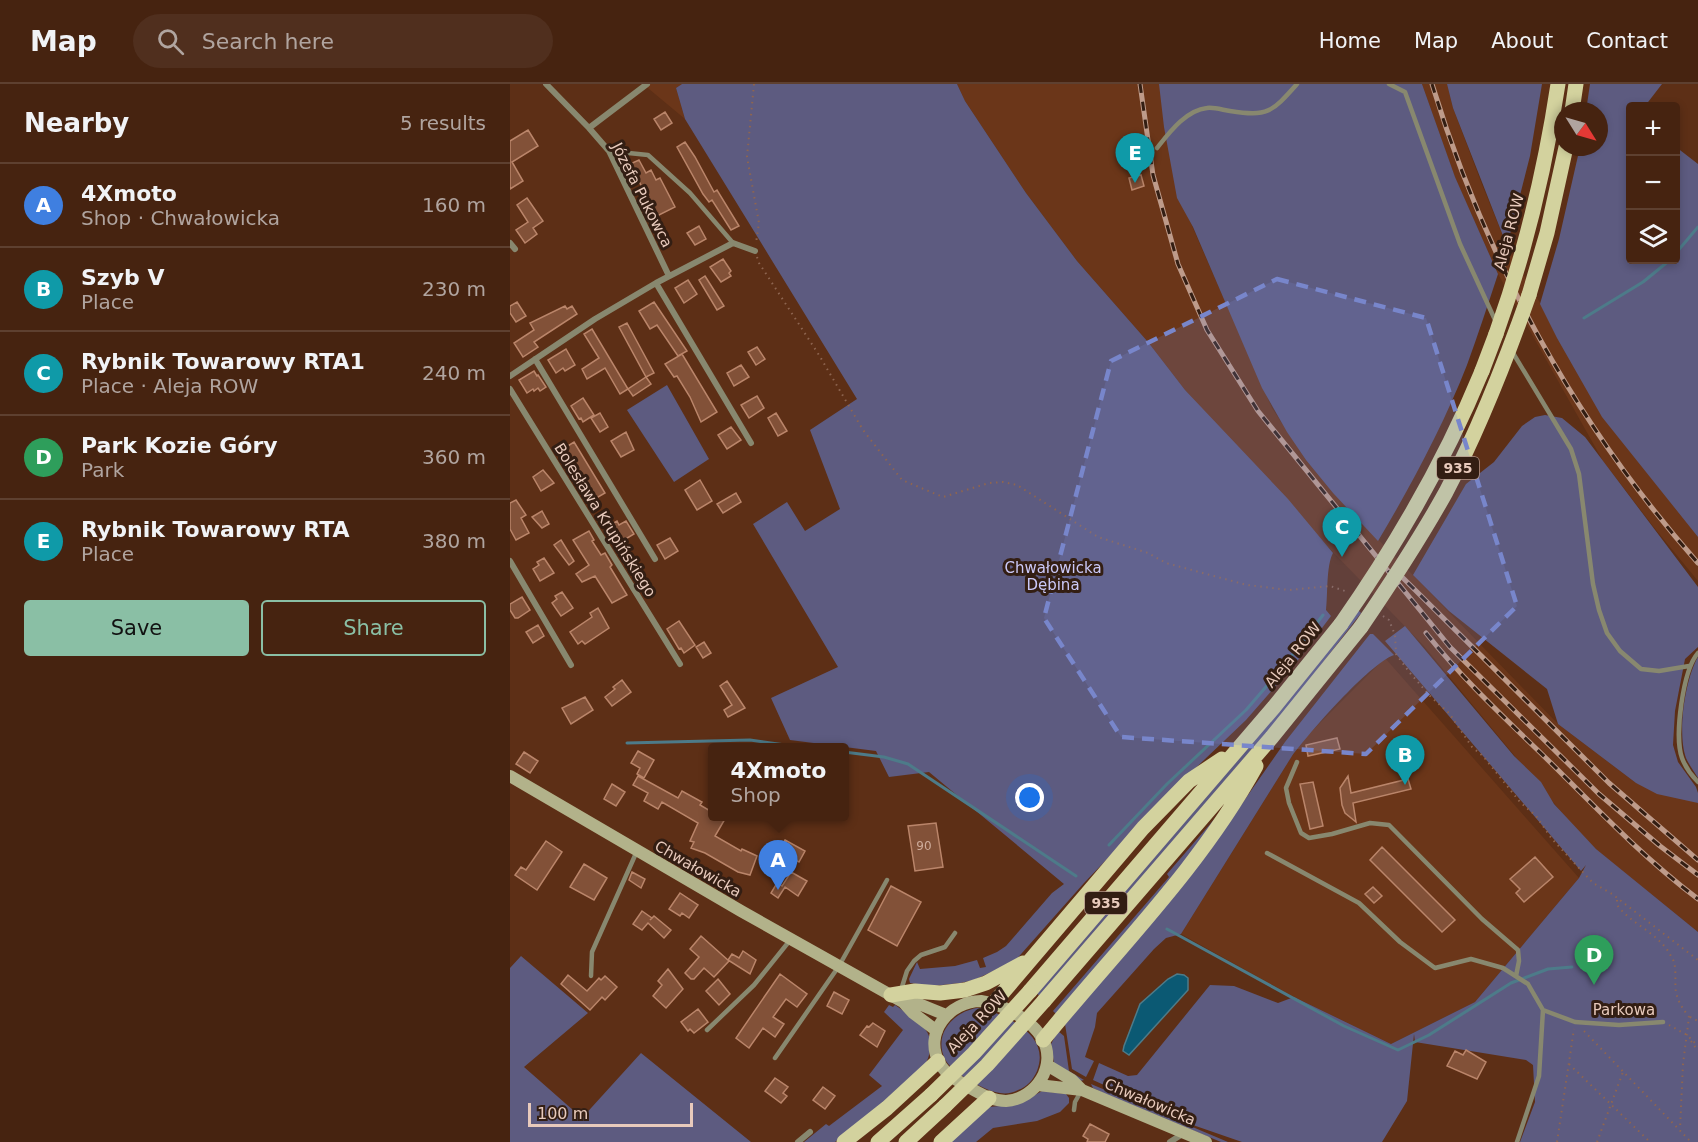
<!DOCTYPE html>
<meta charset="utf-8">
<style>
:root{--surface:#462310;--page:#502f1e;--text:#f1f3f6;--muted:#b0a49f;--line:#5e4030;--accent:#8abfa5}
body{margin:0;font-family:"DejaVu Sans",sans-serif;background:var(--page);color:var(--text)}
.controls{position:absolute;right:18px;top:18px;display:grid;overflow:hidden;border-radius:6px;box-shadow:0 3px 9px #0003}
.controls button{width:54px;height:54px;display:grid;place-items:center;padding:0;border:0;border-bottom:2px solid var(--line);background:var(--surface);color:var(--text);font:30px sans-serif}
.compass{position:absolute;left:1044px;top:18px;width:54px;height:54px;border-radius:50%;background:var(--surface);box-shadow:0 3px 9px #0003;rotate:127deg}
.scale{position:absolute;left:18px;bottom:15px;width:165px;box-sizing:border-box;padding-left:6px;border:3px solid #e8cabc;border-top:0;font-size:16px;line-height:21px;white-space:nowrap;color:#e8cabc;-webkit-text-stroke:4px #331e13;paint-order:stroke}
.you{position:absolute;left:520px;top:714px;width:21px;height:21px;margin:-15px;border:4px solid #fff;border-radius:50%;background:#1a73e8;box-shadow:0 0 0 9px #1a73e833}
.badge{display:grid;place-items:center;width:39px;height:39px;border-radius:50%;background:var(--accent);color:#fff;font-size:20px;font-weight:700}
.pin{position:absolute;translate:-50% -50px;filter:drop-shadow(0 2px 3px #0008)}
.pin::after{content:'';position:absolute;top:32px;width:21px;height:18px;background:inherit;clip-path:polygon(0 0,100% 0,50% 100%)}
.popup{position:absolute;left:198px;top:659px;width:141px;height:78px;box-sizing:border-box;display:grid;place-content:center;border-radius:6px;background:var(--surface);filter:drop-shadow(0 2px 4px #0005);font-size:20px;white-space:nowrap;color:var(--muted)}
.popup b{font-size:22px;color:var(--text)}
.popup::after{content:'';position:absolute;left:50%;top:100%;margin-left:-12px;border:12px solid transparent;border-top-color:var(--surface)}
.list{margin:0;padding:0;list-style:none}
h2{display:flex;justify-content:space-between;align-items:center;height:78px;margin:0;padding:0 24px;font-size:26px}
h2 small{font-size:20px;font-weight:400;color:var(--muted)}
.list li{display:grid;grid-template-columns:39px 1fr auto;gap:18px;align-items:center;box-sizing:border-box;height:84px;padding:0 24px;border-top:2px solid var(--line)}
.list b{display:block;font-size:22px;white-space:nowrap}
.list p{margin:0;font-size:20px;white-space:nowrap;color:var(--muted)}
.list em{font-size:20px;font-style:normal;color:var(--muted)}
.actions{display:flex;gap:12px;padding:18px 24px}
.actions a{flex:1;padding:14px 0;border:2px solid var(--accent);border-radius:6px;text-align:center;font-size:21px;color:var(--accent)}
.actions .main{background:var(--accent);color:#111}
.icon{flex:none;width:33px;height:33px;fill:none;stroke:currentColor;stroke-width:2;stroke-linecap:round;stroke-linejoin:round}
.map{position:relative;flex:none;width:1188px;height:1058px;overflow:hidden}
header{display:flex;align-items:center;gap:36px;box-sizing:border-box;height:84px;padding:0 30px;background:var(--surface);border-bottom:2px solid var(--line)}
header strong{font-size:28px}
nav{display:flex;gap:33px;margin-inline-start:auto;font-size:21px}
.search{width:420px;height:54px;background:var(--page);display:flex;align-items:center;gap:15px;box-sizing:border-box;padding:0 21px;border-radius:33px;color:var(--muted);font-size:22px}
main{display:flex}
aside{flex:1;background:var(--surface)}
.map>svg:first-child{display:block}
</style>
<header>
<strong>Map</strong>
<div class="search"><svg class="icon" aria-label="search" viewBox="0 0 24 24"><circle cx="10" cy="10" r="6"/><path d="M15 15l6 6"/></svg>Search here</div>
<nav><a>Home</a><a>Map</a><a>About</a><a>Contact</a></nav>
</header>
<main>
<aside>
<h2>Nearby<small>5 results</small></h2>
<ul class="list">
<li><span class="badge" style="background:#3f7fe0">A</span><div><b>4Xmoto</b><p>Shop · Chwałowicka</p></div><em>160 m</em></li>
<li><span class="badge" style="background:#0f9aa8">B</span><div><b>Szyb V</b><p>Place</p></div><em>230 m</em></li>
<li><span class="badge" style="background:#0f9aa8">C</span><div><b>Rybnik Towarowy RTA1</b><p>Place · Aleja ROW</p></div><em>240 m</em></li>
<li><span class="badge" style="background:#2e9e5b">D</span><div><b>Park Kozie Góry</b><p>Park</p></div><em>360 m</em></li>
<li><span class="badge" style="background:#0f9aa8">E</span><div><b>Rybnik Towarowy RTA</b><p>Place</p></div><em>380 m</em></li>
</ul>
<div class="actions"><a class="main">Save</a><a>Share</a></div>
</aside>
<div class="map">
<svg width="1188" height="1058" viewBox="0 0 1188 1058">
<rect width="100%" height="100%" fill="#5d2f16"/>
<path fill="#6b3619" d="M133 0H172L166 4 175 35Z
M447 0H819L677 130 689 158 762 324 796 376 823 409 1048 640 1126 699 1188 719V848L1089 768 1062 741 913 561 819 464 675 306 638 258 567 177 516 109 455 17Z
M912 0H937L943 24 971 98 997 162 1099 338 1188 448V497L1146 446 1093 377 988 190 945 94Z
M875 574 1069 794 965 918 881 960 784 913 671 850 782 672 796 653Z"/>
<path fill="#5d5b80" d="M172 0H447L455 17 516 109 567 177 638 258 675 306 778 415 823 469C816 482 818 511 816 526L821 532 785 580 736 636 672 697 574 799 505 877 464 896 450 899 423 902 400 899 399 895 407 878 410 885 445 882 467 876 470 884 476 883 473 874 487 868 496 862 542 809 554 800 419 688 379 693 366 667 280 656 261 614 328 583 243 440 277 418 295 447 330 425 300 346 347 315 175 35 166 4Z
M649 0H912L945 93 988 190C978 220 968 251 957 281 933 342 902 400 868 457L823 409 796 376 777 348 752 304 683 143 667 114 654 43Z
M937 0H1032L1020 72 997 162 943 24Z
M1080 0H1152L1135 22H1120V176H1166V63L1188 80V453L1092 333 1047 254 1030 220 1049 155 1070 63H1089V27H1076Z
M157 301 199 375 164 398 117 326Z
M1035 331 1052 334 1075 353 1188 503V563L1175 575 1165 627 1163 661 1168 678 1186 703 1188 709V719L1147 710 1126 699 1048 640 1037 605 939 527 903 491 956 400 984 378 1012 342 1025 333Z
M848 526 851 529 781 620 530 912 526 909Z
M895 542 1004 672 1031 698 1044 720 1086 765 1188 848V1058H1010L1025 1018 1023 981 1016 976 905 958 904 950 897 1017 872 1058H732L680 1040 583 996 589 979 618 992 627 991 700 901 724 902 768 919 784 913 881 960 965 918 1069 794 1076 781 1071 787 875 557Z
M860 550H863L884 571C859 580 799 649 782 672L671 850 656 854 644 865 587 929 585 943 575 973 584 977 576 993 562 985 555 940 701 764 775 658Z
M1188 573V694C1184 687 1179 681 1176 674 1167 649 1175 595 1188 573Z
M720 717 694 756 547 931 543 927 659 793 657 790Z
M11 872 78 929 14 983 72 1034 131 969 241 1058H0V884Z
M379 921 383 923 385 921C407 937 431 947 416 979L355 1035 325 1058H294L316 1040 319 1042 372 1002 359 991 393 946 374 928Z
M467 924C478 924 487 930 497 934 518 945 537 961 527 987 523 996 517 1003 508 1006 503 1009 496 1010 490 1009 477 1008 443 989 436 977 422 952 442 928 467 924Z
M548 947 554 952 559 987 574 996 570 997 544 979 541 960Z
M581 1000 718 1058H711L593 1009 583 1004Z
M532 1007 556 1010 559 1014V1019L550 1028 527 1037 483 1044 466 1058H439L479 1023 500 1021 516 1016Z"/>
<path fill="#0b5973" stroke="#4d7b89" stroke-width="1.5" d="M667 890 674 891 678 894V906L619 971 613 967 614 962 630 920 658 895Z"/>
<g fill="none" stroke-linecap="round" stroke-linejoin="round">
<path stroke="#4d7b89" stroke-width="3" d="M1166 169 1188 143
M1074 234 1133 198 1160 176
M117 659 240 656 297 664
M334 668 374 673 398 680 566 792
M599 761 657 700 736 626 774 582 813 531
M657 845 834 942 888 966 919 951 1001 899 1038 885 1062 883"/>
</g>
<path fill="#825138" stroke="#ba856a" stroke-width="1.5" d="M155 28 162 39 151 46 144 35Z
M18 46 28 62 2 78 13 97 0 105V57Z
M175 58 185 73 204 108 207 106 229 142 221 146 202 116 199 118 193 110 167 63Z
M129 76 136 89 141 86 146 96 150 94 165 123 147 132 120 80Z
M631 91 634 102 622 106 619 94Z
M17 114 33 137 23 144 27 150 15 159 6 146 18 138 7 121Z
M189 142 196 155 185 161 177 149Z
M213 175 221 187 219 189 221 192 211 198 200 183Z
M195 192 214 222 207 226 189 196Z
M178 196 187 210 174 219 165 204Z
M7 218 16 232 6 238 0 229V222Z
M144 218 177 267 168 272 147 241 140 245 129 227Z
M55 222 57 225 62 222 67 230 24 258 28 263 13 273 4 259 24 246 20 239Z
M117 239 144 289 136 293 109 243Z
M82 245 118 305 110 310 95 284 77 295 72 285 89 274 74 250Z
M247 263 255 275 246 281 238 268Z
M56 265 65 281 55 287 53 284 46 289 38 276Z
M172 270 207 328 191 338 180 313 167 292 164 293 155 280Z
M231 281 239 293 224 302 217 289Z
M24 287 27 292 28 291 36 303 30 307 28 304 24 307 23 305 17 309 9 296Z
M136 293 141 300 123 312 118 305Z
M247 312 254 324 239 334 231 321Z
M73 314 84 331 73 338 71 334 69 335 61 322Z
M90 329 98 343 90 348 81 334Z
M266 329 277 347 268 352 258 334Z
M221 343 231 356 217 365 208 351Z
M116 348 124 366 111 373 101 357Z
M64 358 95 409 83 416 80 411H79L63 382 60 383 51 369 55 367 53 365Z
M33 386 44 399 31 407 23 393Z
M190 396 202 417 187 426 175 406Z
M226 409 231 418 213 429 207 420Z
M6 416 16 431 11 434 19 449 6 456 0 445V419Z
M32 427 39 440 32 444 22 433Z
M107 437 109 441 116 437 124 450 109 459 100 441Z
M79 447 84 456 82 457 91 471 95 469 102 481 100 483 117 511 102 519 85 492 72 498 66 490 79 481 63 456Z
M160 454 168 467 155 475 147 461Z
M51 456 64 477 59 481 44 461Z
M34 474 44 489 30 497 23 485 29 481 27 478Z
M52 508 63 524 51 532 42 519 47 515 45 512Z
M12 513 20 526 8 534H5L0 526V520Z
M88 524 99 544 75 560 72 557 68 560 60 548 82 533 80 529Z
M169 537 185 561 174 569 171 564 169 565 157 545Z
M28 541 34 552 23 559 16 548Z
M194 558 201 569 193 574 186 563Z
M112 596 121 608 102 622 95 613 105 605 103 603Z
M217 597 235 624 218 633 214 626 222 621 210 602Z
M75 613 83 626 61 640 52 624Z
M827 654 830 665 798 672 796 661Z
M128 667 144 676 134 694 127 690 130 684 121 679Z
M14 668 28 677 20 689 6 680Z
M128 692 168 714 172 707 192 718 190 721 202 728V732H210L215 735 205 752 231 767 232 765 247 772 240 791 228 788 195 769 181 764 184 758 180 757 188 739 152 718 148 725 134 717 138 709 123 701Z
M838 692 841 709 898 695 901 705 843 719 846 738 835 729 832 721 830 704Z
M803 698 813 742 800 745 790 700Z
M102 700 115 708 106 722 94 715Z
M426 739 433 783 405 787 398 742Z
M275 756 295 767 289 778 269 767Z
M36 757 52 768 27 806 5 791 11 783 16 786Z
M872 763 945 836 932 848 860 776Z
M1025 773 1043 793 1014 818 1006 809 1010 805 1000 795Z
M74 780 97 794 84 816 60 803Z
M122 788 135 795 131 804 119 796Z
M281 788 297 797 288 812 275 803 268 814 261 809 267 799 272 802Z
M381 802 411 818 387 862 358 846Z
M863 803 872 812 864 819 855 810Z
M170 809 188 821 179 834 172 829 170 832 159 825Z
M132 827 142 834 140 836 144 832 161 846 154 854 138 839 132 846 123 840Z
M191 852 219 877 204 893 194 884 184 895H181L175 889 189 873 180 865Z
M233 867 246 876 240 890 218 876 222 870 229 874Z
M158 885 173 905 156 924 143 912 152 901 148 897Z
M270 890 297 910 287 923 276 915 263 933 274 940 265 953 253 944 239 964 226 954Z
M58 891 77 907 89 894 91 896 95 892 107 903 95 916 92 913 80 926 51 900Z
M208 895 220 910 209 921 196 907Z
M324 908 339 916 332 930 317 922Z
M188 925 198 938 184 949 180 945 178 947 171 938Z
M363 939 375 947 367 963 350 951 357 942 359 943Z
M956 966 976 978 967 995 937 982 945 967 953 971Z
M265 994 278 1003 273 1009 277 1012 271 1019 255 1007Z
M313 1003 325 1012 315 1025 303 1016Z
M580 1040 599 1050 595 1058H577L578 1055 573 1052Z"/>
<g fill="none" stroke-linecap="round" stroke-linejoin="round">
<path stroke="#8e6550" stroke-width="2" stroke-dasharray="1.5 4.5" stroke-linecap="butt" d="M244 0 237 73 249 139 246 159
M247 173 249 179 309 271 353 346 392 396 433 413 479 399 493 398 507 401 588 453 638 469 656 479 737 501 779 506 820 502 838 508
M873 532 879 536 885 551 886 570 900 589 921 613 939 629 962 663 973 672 1010 718 1026 732 1042 755 1083 799 1102 810 1188 876
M1107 816V821C1122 841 1149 849 1161 872 1168 882 1164 897 1166 908 1168 918 1173 925 1179 933L1173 980 1170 1045
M1180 933 1188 937
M1159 941 1177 951 1188 962
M1074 947 1181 1058
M1181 957 1188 967
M1059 980 1140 1058
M1047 1058 1064 945
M1087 1058 1113 988"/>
<path stroke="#88886f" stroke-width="4.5" d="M879 0 895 8 950 160 986 238
M647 64C659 49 676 26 697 24 704 23 713 26 720 27 758 33 762 28 787 0
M99 67 138 71 180 109 223 159
M1003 269 1061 365 1069 390 1083 500 1089 526 1097 549 1110 567 1131 585 1149 587 1179 582
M1188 569C1173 586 1164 652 1172 674 1175 682 1182 692 1188 698
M787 678 776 704 779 719 791 749 799 754 822 750 860 739 879 741 972 835 1008 866 1009 877 1006 892
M757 769 849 819 890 858 925 884 961 875 993 884 1018 900 1033 926 1029 992 1007 1058
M81 892 82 868 127 767
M391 906 397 887 404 877 411 871 435 863 445 849
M1033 926 1065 938 1109 941 1153 938
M197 946 244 901 281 855
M265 974 329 882 377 796
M564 1026 565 1018 570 1009"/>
<path stroke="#88886f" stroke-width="6" d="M36 0 79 44 99 67 159 192
M79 44 137 0
M0 159 5 165
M146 199 241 359
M25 275 145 475
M0 292 85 235 146 199 223 159 245 167
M0 305 170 580
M0 477 61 581
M288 1058 300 1048
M660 1058 674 1049"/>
<path stroke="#b2b28a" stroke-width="12" d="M0 692 231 827 393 918 403 929 427 947
M471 917C492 920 521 935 532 954 548 981 526 1015 496 1017 483 1017 473 1011 462 1005 450 998 437 992 430 980 412 949 440 917 471 917Z
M393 918 409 920 436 931
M537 981 562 996 572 1006 696 1058
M528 1001 572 1006"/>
<path stroke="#d3d29e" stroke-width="15" d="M1062 27 1066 0
M1019 211 1037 149 1056 63
M972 287 986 250
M520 907 764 623 831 540
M381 911 405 907 430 909 455 906 476 899 513 879
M534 917 762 653 851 543
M483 920 633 744 679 697 712 675
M533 956C607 865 689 785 746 682
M334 1058 377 1024 428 977
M368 1058 421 1011
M396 1058 435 1022
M431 1058 479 1014"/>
<defs>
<path id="rail" d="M630 0 643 91 668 180 697 246 748 327 940 563 1089 710 1150 762 1188 791
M922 0C976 177 1066 341 1188 479
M885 486 1099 699 1188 776
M916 549C954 597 999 638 1043 681 1090 728 1135 775 1188 815"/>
</defs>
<use href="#rail" stroke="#be9b8a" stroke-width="5"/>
<use href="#rail" stroke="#331e13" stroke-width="3" stroke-dasharray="9" stroke-linecap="butt"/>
<path stroke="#d3d29e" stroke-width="15" d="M986 250C1015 169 1035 86 1048 0
M831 540C887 460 935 377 972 287
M851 543C881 499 910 455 936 408 969 345 995 279 1019 211
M421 1011 464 969 520 907
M435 1022 477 981 534 917"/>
</g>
<path fill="#7886cb" fill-opacity="0.2" stroke="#7886cb" stroke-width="4.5" stroke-dasharray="12 8" stroke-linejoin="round" d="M767 195 916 234 1007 522 856 670 611 653 534 534 601 277Z"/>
<g text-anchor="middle" stroke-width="6" stroke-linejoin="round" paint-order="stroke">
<g font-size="12" fill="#ceac9b">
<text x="414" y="766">90</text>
</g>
<g fill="#331e13" stroke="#b29689" stroke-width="1.5">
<rect x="927" y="373" width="42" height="22" rx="4.5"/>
<rect x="575" y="808" width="42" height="22" rx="4.5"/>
</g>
<g font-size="14" font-weight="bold" fill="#e8cabc">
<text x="948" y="389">935</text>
<text x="596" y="824">935</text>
</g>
<g font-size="15" fill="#e8cabc" stroke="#331e13">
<text transform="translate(132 111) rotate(63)" y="5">Józefa Pukowca</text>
<text transform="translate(999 148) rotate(-75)" y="5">Aleja ROW</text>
<text transform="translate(95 436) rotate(58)" y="5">Bolesława Krupińskiego</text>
<text transform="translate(783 571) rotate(-51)" y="5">Aleja ROW</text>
<text transform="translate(188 785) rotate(30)" y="5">Chwałowicka</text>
<text x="1114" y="931">Parkowa</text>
<text transform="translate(467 938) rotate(-47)" y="5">Aleja ROW</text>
<text transform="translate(640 1018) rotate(23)" y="5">Chwałowicka</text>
</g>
<g font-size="15" fill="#cbc9f8" stroke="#331e13">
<text x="543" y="489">Chwałowicka<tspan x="543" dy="17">Dębina</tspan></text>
</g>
</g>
</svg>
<div class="controls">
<button>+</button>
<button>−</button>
<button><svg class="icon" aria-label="layers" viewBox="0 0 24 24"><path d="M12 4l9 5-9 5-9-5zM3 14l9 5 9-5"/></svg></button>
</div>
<svg class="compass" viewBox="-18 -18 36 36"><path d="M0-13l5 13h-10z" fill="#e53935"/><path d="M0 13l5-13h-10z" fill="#b0a49f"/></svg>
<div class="scale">100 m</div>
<div class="you"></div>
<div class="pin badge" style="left:268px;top:806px;background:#3f7fe0">A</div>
<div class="popup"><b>4Xmoto</b>Shop</div>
<div class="pin badge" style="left:895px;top:701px;background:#0f9aa8">B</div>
<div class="pin badge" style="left:832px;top:473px;background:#0f9aa8">C</div>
<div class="pin badge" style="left:1084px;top:901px;background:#2e9e5b">D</div>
<div class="pin badge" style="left:625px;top:99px;background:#0f9aa8">E</div>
</div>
</main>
